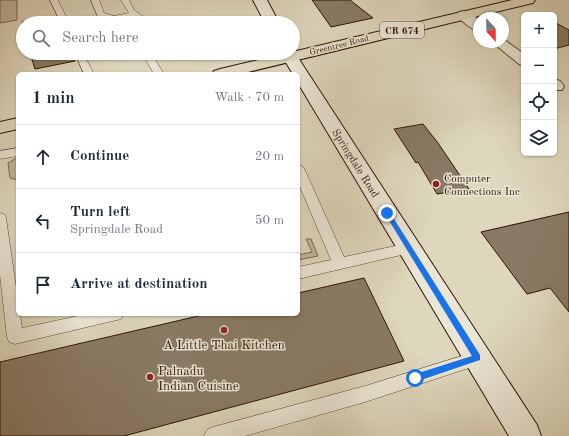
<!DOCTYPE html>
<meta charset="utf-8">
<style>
:root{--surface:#fff;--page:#f6f6f7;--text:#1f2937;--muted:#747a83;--line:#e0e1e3}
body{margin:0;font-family:"Old Standard TT",serif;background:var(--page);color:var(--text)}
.controls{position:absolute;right:12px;top:12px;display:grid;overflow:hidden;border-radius:6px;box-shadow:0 1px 3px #0004}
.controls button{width:36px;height:36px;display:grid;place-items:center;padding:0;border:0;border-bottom:1px solid var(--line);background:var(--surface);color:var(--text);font:20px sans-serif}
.compass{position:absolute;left:473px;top:12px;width:36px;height:36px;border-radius:50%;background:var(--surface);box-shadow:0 1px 3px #0004;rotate:158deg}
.stop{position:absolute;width:12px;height:12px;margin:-9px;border:3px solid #1a73e8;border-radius:50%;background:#fff}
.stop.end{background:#1a73e8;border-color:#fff;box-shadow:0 1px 4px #0008}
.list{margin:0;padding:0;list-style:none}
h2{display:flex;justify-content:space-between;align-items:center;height:52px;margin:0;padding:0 16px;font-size:17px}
h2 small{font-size:13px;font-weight:400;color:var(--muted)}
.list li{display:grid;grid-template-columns:26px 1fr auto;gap:12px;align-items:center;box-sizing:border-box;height:64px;padding:0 16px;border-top:1px solid var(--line)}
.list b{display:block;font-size:15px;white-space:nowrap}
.list p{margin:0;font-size:13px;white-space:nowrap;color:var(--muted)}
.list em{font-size:13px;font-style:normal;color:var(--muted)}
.icon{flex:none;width:22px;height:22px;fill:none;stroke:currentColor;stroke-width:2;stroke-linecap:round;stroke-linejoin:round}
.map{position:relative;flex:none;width:569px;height:436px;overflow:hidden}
.search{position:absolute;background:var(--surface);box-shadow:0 1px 3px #0004;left:16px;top:16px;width:284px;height:44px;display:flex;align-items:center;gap:10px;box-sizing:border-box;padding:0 14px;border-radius:22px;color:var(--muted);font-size:15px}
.panel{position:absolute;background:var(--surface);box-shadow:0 1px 3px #0004;left:16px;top:72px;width:284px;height:244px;border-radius:6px}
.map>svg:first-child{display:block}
</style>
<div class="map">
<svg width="569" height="436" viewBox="0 0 569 436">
<rect width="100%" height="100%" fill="#ded7bd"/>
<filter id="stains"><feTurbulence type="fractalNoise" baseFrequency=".005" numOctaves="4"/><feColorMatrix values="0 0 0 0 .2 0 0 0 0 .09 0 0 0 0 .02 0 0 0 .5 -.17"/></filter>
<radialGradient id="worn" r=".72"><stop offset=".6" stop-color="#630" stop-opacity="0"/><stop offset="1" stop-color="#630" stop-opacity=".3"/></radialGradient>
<path fill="#c0b69e" stroke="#766652" d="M0 0H17V20L0 23Z
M18 157V180L10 178 8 163Z
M306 239H311L318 256 298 260V255L312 252Z"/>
<path fill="#897a65" stroke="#2d1505" d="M312 0H350L373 18 331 27Z
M42 18 43 23H23V26L22 22Z
M554 22 569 30V45L554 49Z
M30 53H72L75 61 35 69Z
M423 124 438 143 469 189 437 194 418 162 416 163 394 129Z
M569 212V312L550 288 527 294 481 232Z
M364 278 404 361 124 436H0V362L207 314H298V293Z"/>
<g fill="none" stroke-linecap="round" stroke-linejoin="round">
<defs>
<path id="service" d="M50 0H58L69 23H61Z
M91 0H99L104 13 114 16 129 13 121 0H129L134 10 152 23H143L134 17 114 21 98 17Z
M75 53H83L94 74H84Z
M145 53H156L153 56 164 74H154L143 55Z
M18 148V156L0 159V151Z
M298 164 304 168 344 257 409 243 414 244 416 248 414 252 298 279V267L331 260 298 182Z
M0 213 5 215 6 218 18 301V314H20L22 328 87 314H124L121 319 15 344 9 342 7 337 0 275Z
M478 351 484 353 486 358 484 363 365 402 245 436H204L207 430 213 427 365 386Z"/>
<path id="minor" d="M464 11 469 12 479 20V31C471 29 462 22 457 15L459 12Z
M503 39 524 54V66L519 64 492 42H503Z
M554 79 560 81 564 86 562 90H554Z"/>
<path id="secondary" d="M253 0H267L279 23H265Z
M293 50 537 425 541 436H509L298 83V74H293L280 53H293Z"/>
<path id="primary" d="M512 0H535L533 3 240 74H212L214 71 220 69Z
M18 118V129L0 133V122Z"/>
</defs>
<use href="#service" stroke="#594633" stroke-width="1"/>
<use href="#minor" stroke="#594633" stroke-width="2"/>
<use href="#secondary" stroke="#2d1505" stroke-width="2"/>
<use href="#primary" stroke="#2d1505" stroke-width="2"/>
<use href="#service" fill="#eae5d4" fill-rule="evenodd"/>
<use href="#minor" fill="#eae5d4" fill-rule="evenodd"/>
<use href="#secondary" fill="#eae5d4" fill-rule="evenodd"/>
<use href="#primary" fill="#ded7bd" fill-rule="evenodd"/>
</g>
<path fill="#1a73e8" d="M385 211H389L480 355V360L415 382 412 381V375L472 356 385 214Z"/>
<g fill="#8f2418" stroke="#eae5d4" stroke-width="1.5">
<circle cx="436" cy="184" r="4"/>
<circle cx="224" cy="330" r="4"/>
<circle cx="150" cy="377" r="4"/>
</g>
<g text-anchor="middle" stroke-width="3" stroke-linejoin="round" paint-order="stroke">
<g font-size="9" fill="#2d1505" stroke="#eae5d4">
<text transform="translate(339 45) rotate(-14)" y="3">Greentree Road</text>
</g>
<rect fill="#eae5d4" stroke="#665343" stroke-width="1" x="380" y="22" width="44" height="16" rx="3"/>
<g font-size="10" font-weight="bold" fill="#2d1505">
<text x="402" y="34">CR 674</text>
</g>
<g font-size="11" fill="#2d1505" stroke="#eae5d4">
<text transform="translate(356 163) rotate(58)" y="4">Springdale Road</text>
</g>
<g font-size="11" fill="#2d1505" stroke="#eae5d4" text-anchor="start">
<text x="444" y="182">Computer<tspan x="444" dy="13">Connections Inc</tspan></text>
</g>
<g font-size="13" fill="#2d1505" stroke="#eae5d4">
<text x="224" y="349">A Little Thai Kitchen</text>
<text x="158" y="375" text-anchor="start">Palnadu<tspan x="158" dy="15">Indian Cuisine</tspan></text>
</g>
</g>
<rect width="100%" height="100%" filter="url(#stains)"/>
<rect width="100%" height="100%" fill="url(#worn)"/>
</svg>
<div class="controls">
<button>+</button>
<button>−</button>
<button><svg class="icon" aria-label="locate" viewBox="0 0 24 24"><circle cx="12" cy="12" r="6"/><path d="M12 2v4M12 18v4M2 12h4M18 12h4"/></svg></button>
<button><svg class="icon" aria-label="layers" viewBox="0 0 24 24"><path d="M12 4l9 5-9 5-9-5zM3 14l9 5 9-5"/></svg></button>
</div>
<svg class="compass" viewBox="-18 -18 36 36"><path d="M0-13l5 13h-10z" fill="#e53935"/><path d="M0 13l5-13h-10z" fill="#747a83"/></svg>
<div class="stop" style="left:415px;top:378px"></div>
<div class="stop end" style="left:387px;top:213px"></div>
<div class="search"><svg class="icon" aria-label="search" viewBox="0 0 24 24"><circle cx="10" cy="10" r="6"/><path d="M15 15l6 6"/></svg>Search here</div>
<section class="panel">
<h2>1 min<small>Walk · 70 m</small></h2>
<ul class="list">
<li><svg class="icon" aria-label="ahead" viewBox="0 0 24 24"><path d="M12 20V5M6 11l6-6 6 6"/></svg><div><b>Continue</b></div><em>20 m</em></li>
<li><svg class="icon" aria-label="left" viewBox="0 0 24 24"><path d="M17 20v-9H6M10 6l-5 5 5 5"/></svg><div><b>Turn left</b><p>Springdale Road</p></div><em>50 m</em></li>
<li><svg class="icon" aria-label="arrive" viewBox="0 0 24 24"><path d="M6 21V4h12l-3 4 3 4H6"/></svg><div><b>Arrive at destination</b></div></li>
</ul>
</section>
</div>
